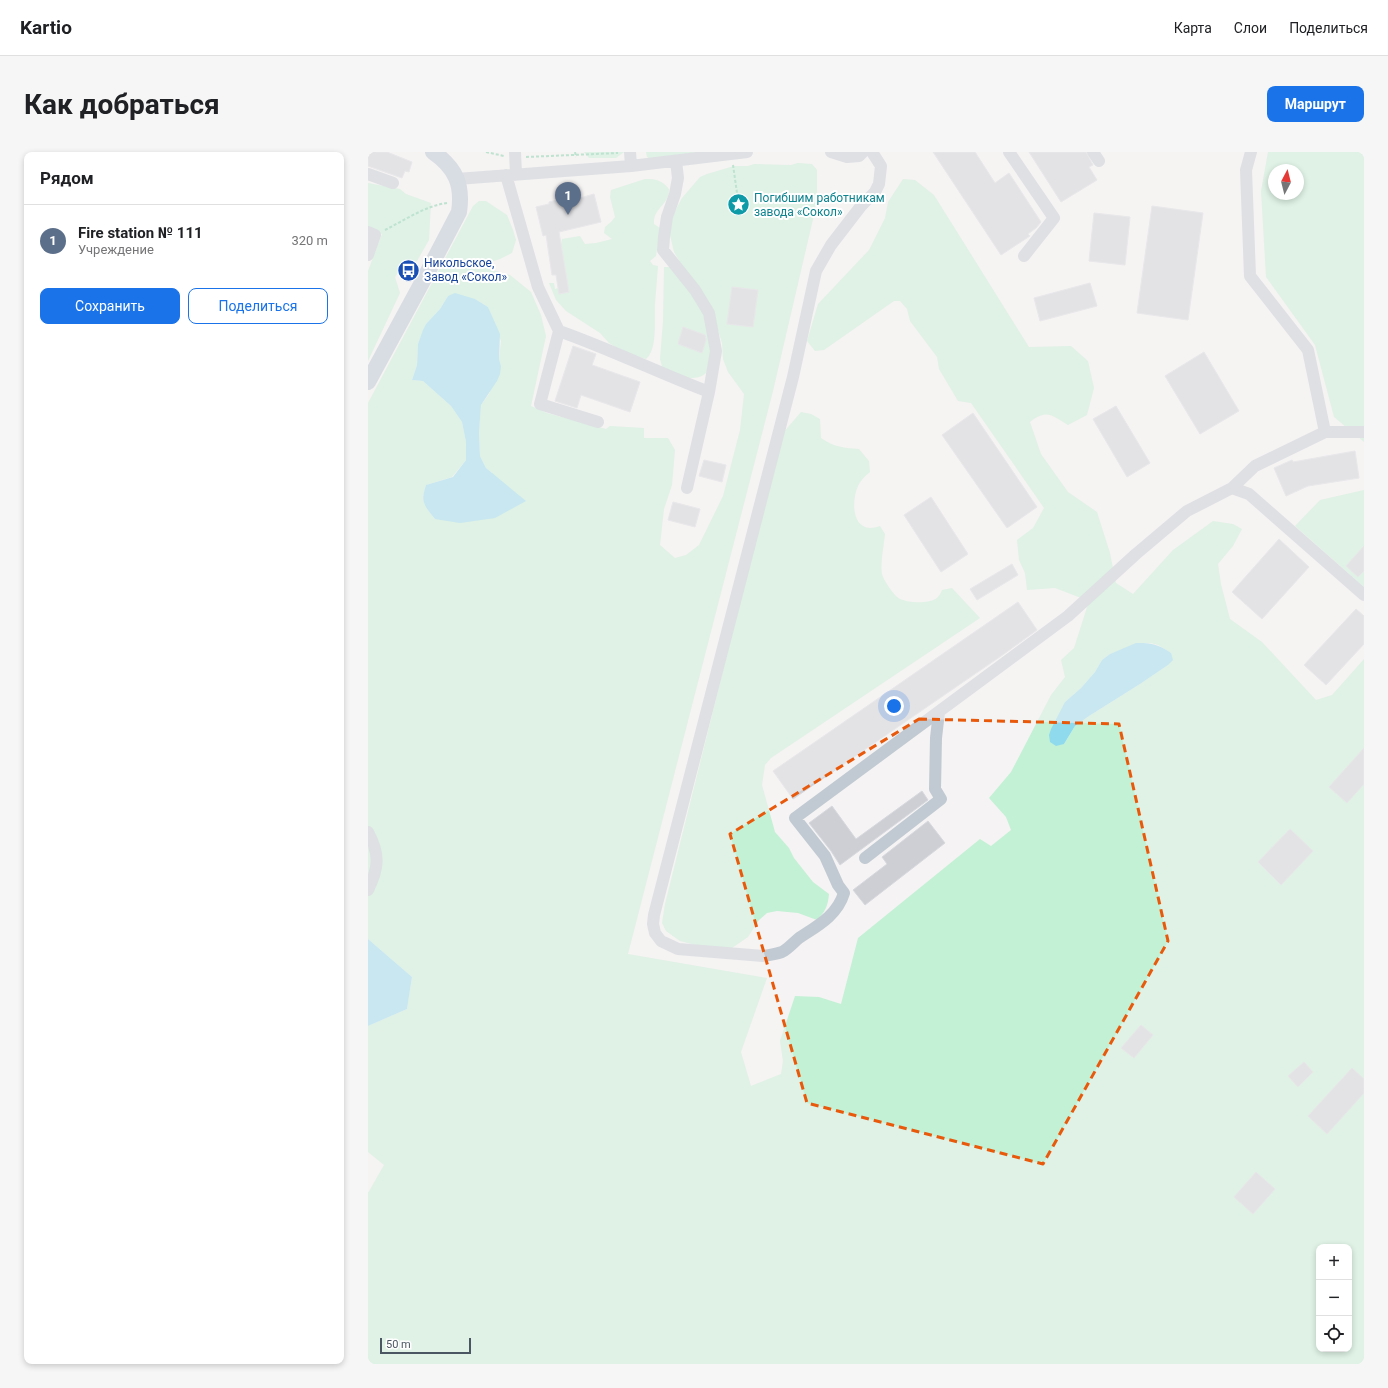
<!DOCTYPE html>
<html lang="ru">
<meta charset="utf-8">
<style>
:root{--surface:#fff;--page:#f6f6f6;--text:#202124;--muted:#757577;--line:#e0e0e0;--accent:#1a73e8}
body{margin:0;font-family:Roboto,sans-serif;background:var(--page);color:var(--text)}
.controls{position:absolute;right:12px;bottom:12px;display:grid;overflow:hidden;border-radius:8px;box-shadow:0 2px 6px #0003}
.controls button{width:36px;height:36px;display:grid;place-items:center;padding:0;border:0;border-bottom:1px solid var(--line);background:var(--surface);color:var(--text);font:20px sans-serif}
.compass{position:absolute;left:900px;top:12px;width:36px;height:36px;border-radius:50%;background:var(--surface);box-shadow:0 2px 6px #0003;rotate:7deg}
.scale{position:absolute;left:12px;bottom:10px;width:91px;box-sizing:border-box;padding-left:4px;border:2px solid #4a5661;border-top:0;font-size:11px;line-height:14px;white-space:nowrap;color:#4a5661;-webkit-text-stroke:3px #fff;paint-order:stroke}
.you{position:absolute;left:526px;top:554px;width:14px;height:14px;margin:-10px;border:3px solid #fff;border-radius:50%;background:#1a73e8;box-shadow:0 0 0 6px #1a73e833}
.badge{display:grid;place-items:center;width:26px;height:26px;border-radius:50%;background:var(--accent);color:#fff;font-size:13px;font-weight:700}
.pin{position:absolute;translate:-50% -33px;filter:drop-shadow(0 1px 2px #0008)}
.pin::after{content:'';position:absolute;top:21px;width:14px;height:12px;background:inherit;clip-path:polygon(0 0,100% 0,50% 100%)}
.list{margin:0;padding:0;list-style:none}
h2{display:flex;justify-content:space-between;align-items:center;height:52px;margin:0;padding:0 16px;font-size:17px}
h2 small{font-size:13px;font-weight:400;color:var(--muted)}
.list li{display:grid;grid-template-columns:26px 1fr auto;gap:12px;align-items:center;box-sizing:border-box;height:72px;padding:0 16px;border-top:1px solid var(--line)}
.list b{display:block;font-size:15px;white-space:nowrap}
.list p{margin:0;font-size:13px;white-space:nowrap;color:var(--muted)}
.list em{font-size:13px;font-style:normal;color:var(--muted)}
.actions{display:flex;gap:8px;padding:12px 16px}
.actions a{flex:1;padding:9px 0;border:1px solid var(--accent);border-radius:8px;text-align:center;font-size:14px;color:var(--accent)}
.actions .main{background:var(--accent);color:#fff}
.icon{flex:none;width:22px;height:22px;fill:none;stroke:currentColor;stroke-width:2;stroke-linecap:round;stroke-linejoin:round}
.map{position:relative;flex:none;width:996px;height:1212px;overflow:hidden;border-radius:8px}
header{display:flex;align-items:center;gap:24px;box-sizing:border-box;height:56px;padding:0 20px;background:var(--surface);border-bottom:1px solid var(--line)}
header strong{font-size:19px}
nav{display:flex;gap:22px;margin-inline-start:auto;font-size:14px}
.intro{display:flex;align-items:center;justify-content:space-between;box-sizing:border-box;height:96px;padding:0 24px}
h1{margin:0;font-size:28px}
.button{padding:10px 18px;border-radius:8px;background:var(--accent);color:#fff;font-size:14px;font-weight:700}
main{display:flex;gap:24px;padding:0 24px}
aside{flex:1;background:var(--surface);border-radius:8px;box-shadow:0 2px 6px #0003}
.map>svg:first-child{display:block}
</style>
<header>
<strong>Kartio</strong>
<nav><a>Карта</a><a>Слои</a><a>Поделиться</a></nav>
</header>
<div class="intro"><h1>Как добраться</h1><a class="button">Маршрут</a></div>
<main>
<aside>
<h2>Рядом<small></small></h2>
<ul class="list">
<li><span class="badge" style="background:#5c6f8a">1</span><div><b>Fire station № 111</b><p>Учреждение</p></div><em>320 m</em></li>
</ul>
<div class="actions"><a class="main">Сохранить</a><a>Поделиться</a></div>
</aside>
<div class="map">
<svg width="996" height="1212" viewBox="0 0 996 1212">
<rect width="100%" height="100%" fill="#f5f3f3"/>
<path fill="#c3f1d5" fill-rule="evenodd" d="M216 0H256L248 6H221Z
M278 0H328L327 1 285 8 279 5Z
M900 0H996V290L966 265 947 193 898 125 893 39ZM906 18H930V42H906Z
M430 11 444 12 449 18V43L446 63 405 239 260 802 399 826 373 900 383 934 413 922 415 909 412 889 427 844 451 845 473 852 490 786 612 687 623 694 643 678 638 665 621 646 643 620 683 543 697 525 693 508 706 496 721 449 687 436 659 438 657 421 651 408 649 388 665 376 676 356 603 251 590 249 571 217 569 205 542 169 539 157 532 149H526L456 198 447 199 439 189 450 152 501 98 517 66 520 50 535 27 547 28 566 43 661 195 703 194 720 209 726 236 719 263 700 273C683 263 679 257 662 270L673 302 700 340 729 360 742 401 748 431 765 442 805 398 845 369 865 372 874 377 865 394 850 412 853 432 862 467 894 490 948 548 964 543 996 507V1212H0V1041L16 1013 0 1000V874L39 857 44 825 0 787V251L105 54 111 49H118L139 63 145 78 148 88 144 101 132 107 120 111 121 117 142 123 163 140 173 163 178 184 163 254 179 261 238 277 242 274 276 276V286H300L307 298 304 333 296 357 292 393 307 406 318 403 331 393 355 344 372 278 376 242 360 220 355 207 354 191 342 153 318 120 306 100 301 79 307 59 314 46 332 25 339 22 366 14H380L386 12 423 13ZM80 144 107 147 120 155 133 189 131 207 133 214 121 242 113 253 111 281 112 304 118 316 124 321 67 367C56 353 52 351 58 333L84 325 98 308V290L94 270 83 254 55 229 44 228 49 213 50 192 58 172 72 157ZM783 491 790 493 803 501 800 513 772 532 721 564 707 574 696 592 697 550 713 536 727 520 734 508 742 502 768 492ZM951 1095H981V1197H951Z
M277 27C288 27 294 28 301 37 301 54 285 55 286 72L292 76 288 104 282 109 285 113 290 114C289 127 288 139 287 152 286 167 290 197 278 207L255 200 241 191 232 181 198 159 188 148 181 131H186L187 137 190 136 191 142 201 140 193 92 194 87 212 84 217 92 228 91 244 87 236 81 237 75 243 70 247 65 242 45 243 38Z
M0 31 32 37 38 42 63 51 61 88 49 109 35 113 27 125 32 141 0 209V119L14 82 0 76Z
M296 115H301C320 134 340 159 343 186 344 195 343 205 343 214 342 216 339 220 337 222 324 231 308 223 295 218L292 207 295 169Z
M433 260 443 262 452 267 453 286C466 295 476 296 491 297L501 309 502 320C497 324 493 328 490 334 484 347 483 375 502 376 505 376 509 375 512 374L517 382C516 392 512 413 514 422 516 429 526 444 532 447 541 451 561 452 569 446 571 444 573 441 574 438L584 436 612 466 403 606 397 613 394 633 407 680 421 696 426 706 445 730 461 742C460 754 457 760 449 768L430 761 409 759 399 761 391 768 380 785 364 796 335 795 312 789 298 779 294 771 297 752 414 282Z
M996 338V435L927 374 952 348Z"/>
<path fill="#90daee" d="M87 141 107 147 120 155 132 182 131 207 133 214 132 222 129 229 113 253 111 281 112 304 118 316 158 349 127 366 92 371 67 367C56 353 52 351 58 333L85 325 98 308V290L94 270 83 254 55 229 44 228 49 213 50 192 55 178 58 172 72 157 80 144Z
M768 491C784 491 790 492 803 501L805 508 800 513 772 532 721 564 707 574 696 592 688 594 682 590 681 583 683 577 697 550 713 536 727 520 734 508 742 502Z
M0 787 44 825 39 857 0 874Z"/>
<path fill="#cdcfd5" stroke="#d7d9de" d="M0 0H19L44 10 41 20 37 19 34 26 0 14Z
M565 0H607L627 31 641 21 673 70 668 76 660 82 662 84 633 103Z
M661 0H718L725 13 721 15 729 28 693 50Z
M226 42 233 70 191 80 201 140 191 142 188 123H184L178 83 175 84 168 55 181 52V50L211 43 212 46Z
M784 54 835 61 820 168 769 161Z
M726 61 762 65 757 113 721 109Z
M722 131 729 154 672 169 666 146Z
M364 135 390 138 385 175 359 172Z
M315 175 337 183 338 188 334 201 310 192Z
M205 194 228 202 224 213 272 230 262 260 213 243 209 256 187 249Z
M836 200 871 259 832 282 797 224Z
M748 254 782 311 759 325 725 267Z
M605 261 669 355 639 376 574 283Z
M987 299 991 326 940 334 918 344 906 316 924 308 925 310Z
M336 308 358 313 354 330 331 324Z
M563 345 600 402 573 420 536 363Z
M305 350 332 357 327 375 300 368Z
M911 387 941 415 894 467 864 440Z
M996 394V419L990 425 978 414Z
M644 412 650 423 609 448 602 437Z
M650 450 669 478 636 502 425 647 405 619Z
M988 457 996 464V492L958 533 936 513Z
M996 596V632L979 651 961 635Z
M554 639 560 648 472 713 463 699 441 671 464 654 488 687Z
M560 669 577 691 497 753 485 738 519 712 514 705Z
M922 677 945 699 913 733 890 710Z
M773 873 785 883 766 906 753 896Z
M936 910 945 920 930 935 920 924Z
M984 916 996 927V941L959 982 940 964Z
M888 1020 907 1037 885 1062 866 1045Z"/>
<g fill="none" stroke-linecap="round" stroke-linejoin="round">
<path stroke="#7ad0a6" stroke-width="2" stroke-dasharray="3 2" stroke-linecap="butt" d="M118 0 136 4
M207 0 208 5
M158 5 250 1
M365 13 370 48
M17 78C37 68 57 54 79 51"/>
<path stroke="#c1cad2" stroke-width="12" d="M147 0 148 22
M262 0 263 14
M463 0 479 5 491 4 495 0
M504 0 513 14 511 32 507 40 493 54 463 93 448 119 425 225 286 763 285 772 287 781 293 789 310 797 395 804C402 803 408 802 414 800 420 797 425 791 431 786 449 774 469 764 476 741L470 733 457 704 427 666 700 464 768 402 819 359 864 336 881 342 996 443
M641 0 686 66 656 104
M725 0 731 9
M0 22 25 31
M138 23 170 135 191 179 172 252 230 270
M89 27 263 14 379 0
M0 80 7 83 0 103
M191 179C242 197 291 221 341 240L348 199 341 161 327 138 295 98 296 85 299 65 307 42 310 26 308 9
M957 280H996
M319 336 341 240
M864 336 887 314 957 280 940 198 882 124 878 18 883 0
M0 680C12 702 11 716 0 738
M497 706 573 647 567 637 568 586 571 560"/>
<path stroke="#b3c2d1" stroke-width="16" d="M0 230 57 125 91 60C95 33 88 16 65 0"/>
</g>
<path d="M0 0H996V1212H0ZM551 567 751 572 800 789 675 1012 439 951 362 682Z" fill="#f5f3f3" fill-opacity=".55" fill-rule="evenodd"/>
<path fill="none" stroke="#e8590c" stroke-width="3" stroke-dasharray="8 5" stroke-linejoin="round" d="M551 567 751 572 800 789 675 1012 439 951 362 682Z"/>
<defs>
<symbol id="sight-disc" viewBox="-11 -11 22 22"><circle r="9.5" fill="#0f9aa8" stroke="#fff"/><path d="M0-6L1.8-2.2L6-1.7L2.9 1.2L3.7 5.4L0 3.3L-3.7 5.4L-2.9 1.2L-6-1.7L-1.8-2.2Z" fill="#fff"/></symbol>
<symbol id="bus-disc" viewBox="-11 -11 22 22"><circle r="9.5" fill="#1a4fb4" stroke="#fff"/><path d="M-5-6H5V4H4V6H2V4H-2V6H-4V4H-5ZM-3.5-4V0h7V-4ZM-3.5 1.2v1.5H-2V1.2ZM2 1.2v1.5H3.5V1.2Z" fill="#fff"/></symbol>
</defs>
<g fill-rule="evenodd">
<use href="#sight-disc" x="358" y="40" width="25" height="25"/>
<use href="#bus-disc" x="28" y="106" width="25" height="25"/>
</g>
<g text-anchor="middle" stroke-width="4" stroke-linejoin="round" paint-order="stroke">
<g font-size="12" fill="#0d838f" stroke="#fff" text-anchor="start">
<text x="386" y="50">Погибшим работникам<tspan x="386" dy="14">завода «Сокол»</tspan></text>
</g>
<g font-size="12" fill="#164399" stroke="#fff" text-anchor="start">
<text x="56" y="115">Никольское,<tspan x="56" dy="14">Завод «Сокол»</tspan></text>
</g>
</g>
</svg>
<div class="controls">
<button>+</button>
<button>−</button>
<button><svg class="icon" aria-label="locate" viewBox="0 0 24 24"><circle cx="12" cy="12" r="6"/><path d="M12 2v4M12 18v4M2 12h4M18 12h4"/></svg></button>
</div>
<svg class="compass" viewBox="-18 -18 36 36"><path d="M0-13l5 13h-10z" fill="#e53935"/><path d="M0 13l5-13h-10z" fill="#757577"/></svg>
<div class="scale">50 m</div>
<div class="you"></div>
<div class="pin badge" style="left:200px;top:63px;background:#5c6f8a">1</div>
</div>
</main>
